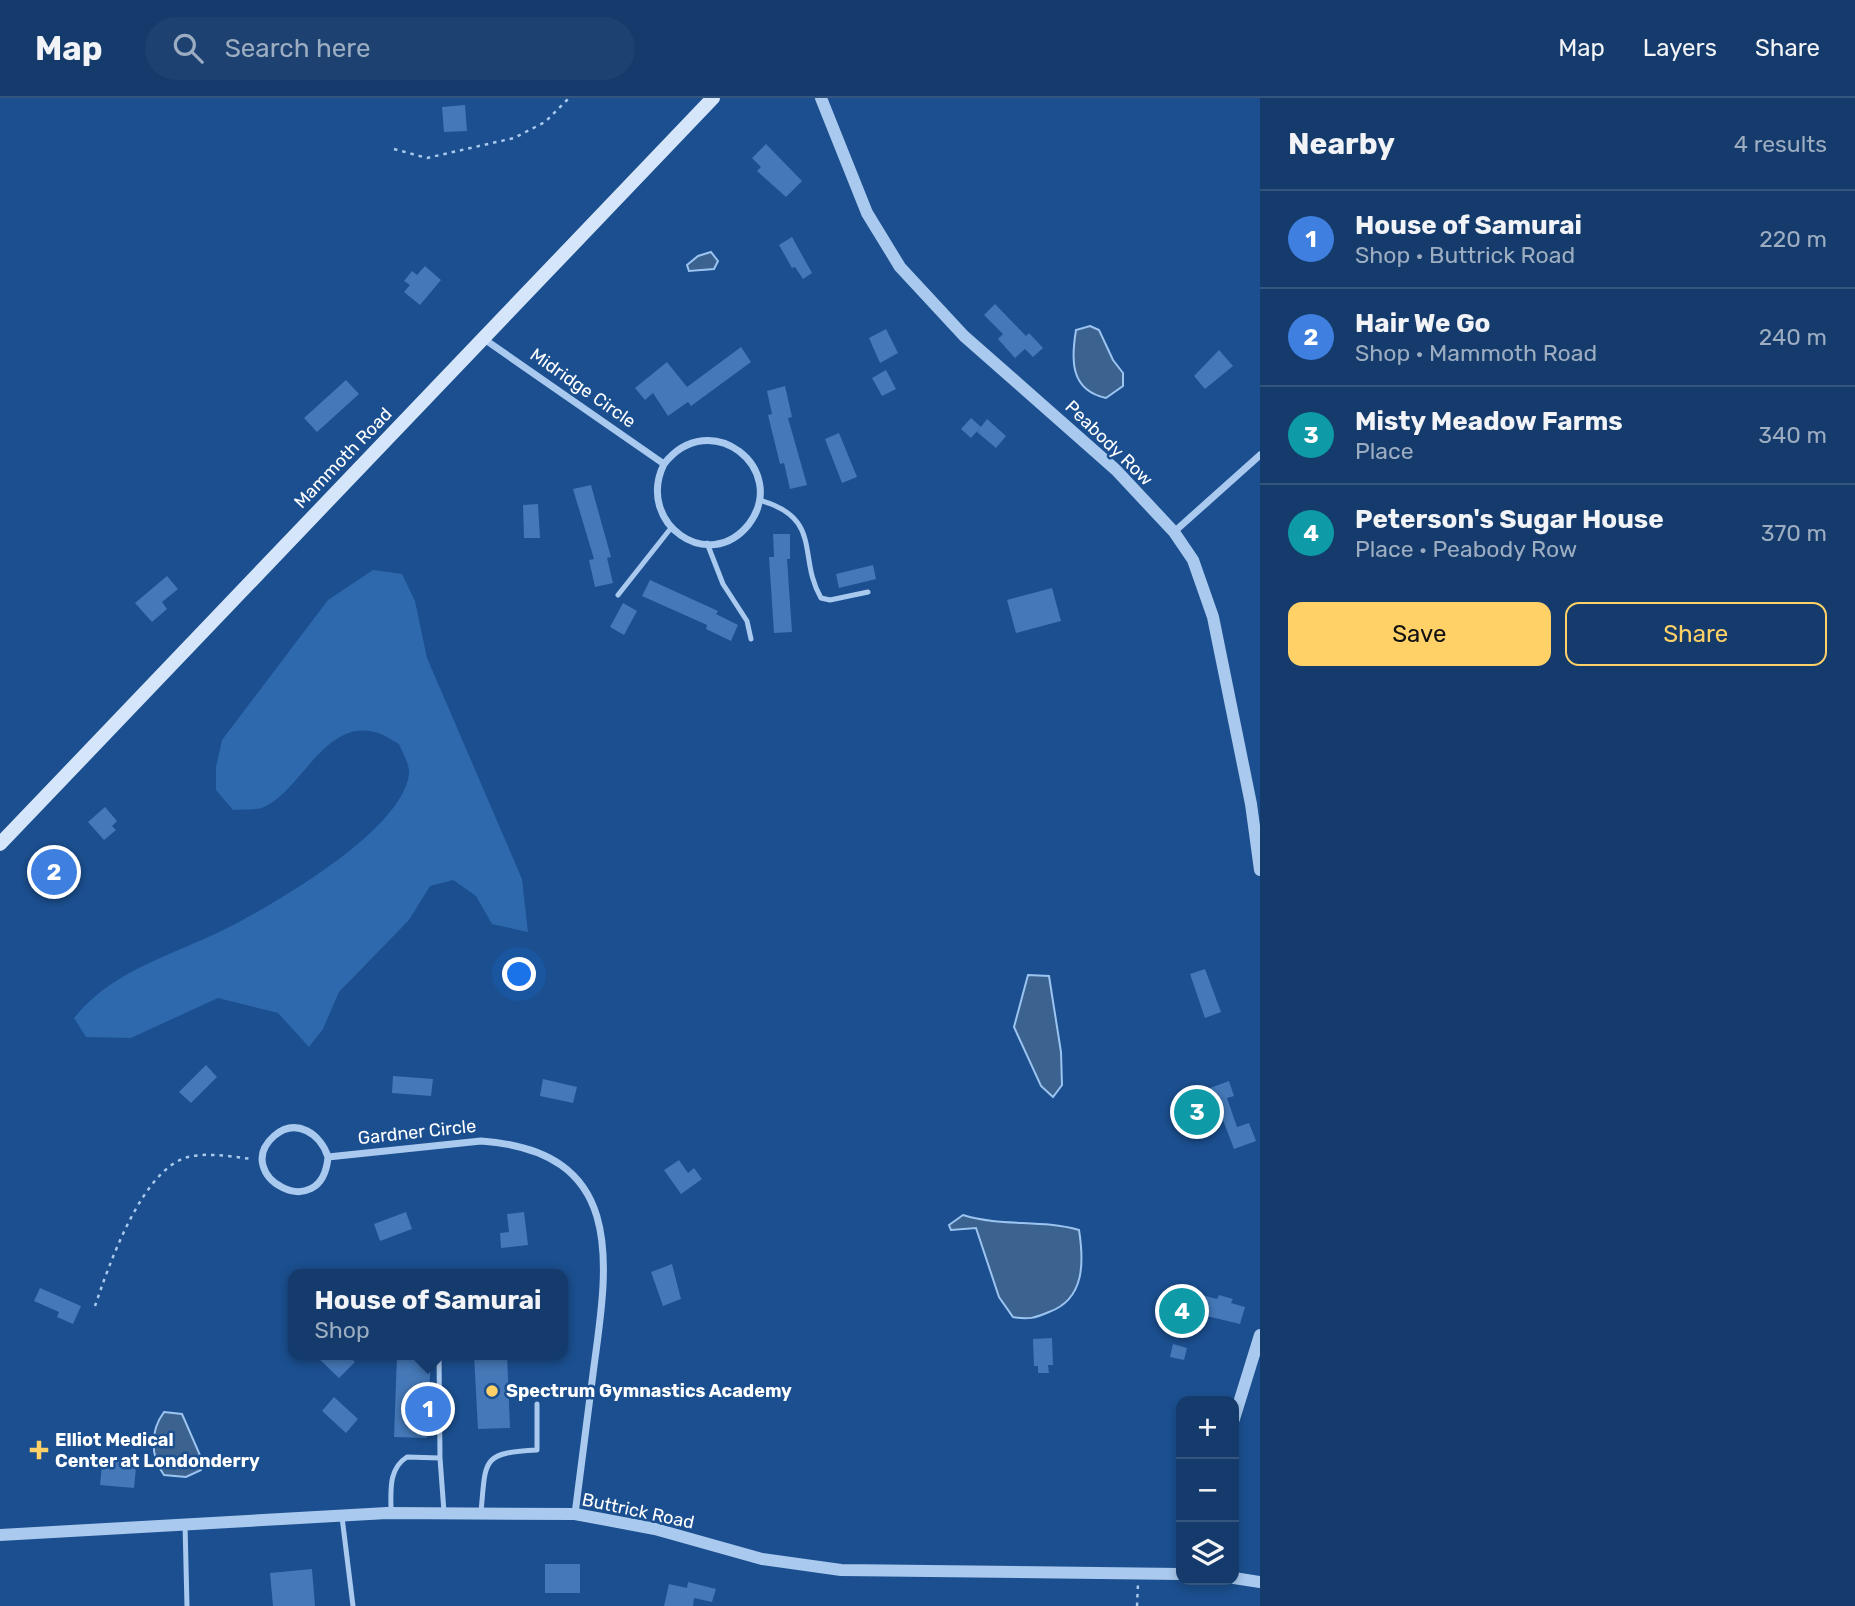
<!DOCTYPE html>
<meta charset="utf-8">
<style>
:root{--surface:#143b6b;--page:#1d4271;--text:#f1f3f6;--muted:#9dadc1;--line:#33557e;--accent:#ffd166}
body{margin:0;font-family:Rubik,sans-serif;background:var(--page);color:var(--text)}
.controls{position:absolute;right:21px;bottom:21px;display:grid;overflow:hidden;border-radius:14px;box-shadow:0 4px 10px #0003}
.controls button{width:63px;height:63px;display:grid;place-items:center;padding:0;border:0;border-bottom:2px solid var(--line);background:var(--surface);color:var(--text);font:35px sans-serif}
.you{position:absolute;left:520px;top:877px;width:24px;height:24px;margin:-18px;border:5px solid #fff;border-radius:50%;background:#1a73e8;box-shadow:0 0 0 10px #1a73e833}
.badge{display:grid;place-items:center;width:46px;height:46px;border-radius:50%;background:var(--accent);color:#fff;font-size:23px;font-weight:700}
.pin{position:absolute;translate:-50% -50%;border:4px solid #fff;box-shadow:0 2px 7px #0006}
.popup{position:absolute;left:288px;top:1171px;width:280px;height:91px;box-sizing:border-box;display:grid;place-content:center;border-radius:14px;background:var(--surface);filter:drop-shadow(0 2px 5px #0005);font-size:23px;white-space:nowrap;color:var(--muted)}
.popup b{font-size:26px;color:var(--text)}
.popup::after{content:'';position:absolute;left:50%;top:100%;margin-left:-14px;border:14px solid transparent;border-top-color:var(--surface)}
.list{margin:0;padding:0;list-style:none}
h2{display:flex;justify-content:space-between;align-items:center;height:91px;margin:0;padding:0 28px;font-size:30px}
h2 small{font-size:23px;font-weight:400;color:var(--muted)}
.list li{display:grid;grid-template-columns:46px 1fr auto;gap:21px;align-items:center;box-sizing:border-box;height:98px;padding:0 28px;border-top:2px solid var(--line)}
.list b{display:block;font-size:26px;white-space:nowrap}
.list p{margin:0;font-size:23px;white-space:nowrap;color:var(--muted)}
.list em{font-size:23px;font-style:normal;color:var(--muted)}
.actions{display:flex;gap:14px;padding:21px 28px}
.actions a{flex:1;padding:16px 0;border:2px solid var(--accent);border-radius:14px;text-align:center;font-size:24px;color:var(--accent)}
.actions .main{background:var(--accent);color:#111}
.icon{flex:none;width:38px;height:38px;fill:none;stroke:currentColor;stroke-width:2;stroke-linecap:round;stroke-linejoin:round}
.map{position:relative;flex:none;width:1260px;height:1508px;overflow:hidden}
header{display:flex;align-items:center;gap:42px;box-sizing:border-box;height:98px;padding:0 35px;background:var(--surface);border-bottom:2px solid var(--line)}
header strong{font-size:33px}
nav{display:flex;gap:38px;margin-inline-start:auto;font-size:24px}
.search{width:490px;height:63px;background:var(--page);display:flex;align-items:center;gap:18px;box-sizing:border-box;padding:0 24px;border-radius:38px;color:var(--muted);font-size:26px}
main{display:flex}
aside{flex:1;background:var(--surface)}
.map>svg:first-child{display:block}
</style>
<header>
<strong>Map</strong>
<div class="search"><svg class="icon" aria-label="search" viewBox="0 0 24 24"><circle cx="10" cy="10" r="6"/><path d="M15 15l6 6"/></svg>Search here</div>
<nav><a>Map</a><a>Layers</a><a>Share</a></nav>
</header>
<main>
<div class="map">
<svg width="1260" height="1508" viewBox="0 0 1260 1508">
<rect width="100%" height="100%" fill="#1b4f8f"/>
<path fill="#2e69ad" d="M373 472 402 476 415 503 427 560 522 781 528 834 492 826 476 798 453 782 430 788 409 822 339 894 323 931 309 949 278 915 218 900 131 940 86 939 74 920C116 868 180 856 237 825 284 800 402 731 409 676 410 667 402 654 399 646 392 642 383 636 375 634 326 621 302 690 266 708 258 713 243 711 233 712L216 692V669L222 642 328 502Z"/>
<path fill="#3c6290" stroke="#9cc4f0" stroke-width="2" d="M711 154 718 163 714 171 689 173 687 167 698 158Z
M1090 228 1099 232 1113 262 1123 275V288L1106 300C1070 292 1071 262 1076 232Z
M1028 877 1049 878 1061 954 1062 987 1053 999 1041 988 1014 929Z
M963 1117C1001 1129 1041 1121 1079 1132 1084 1164 1085 1201 1049 1214 1035 1220 1028 1222 1013 1219L999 1199 976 1130 951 1132 949 1127Z
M164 1314 182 1316 203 1364 201 1372 186 1379 164 1377C150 1358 150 1333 164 1314Z"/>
<path fill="#4478b7" d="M465 7 467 33 444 34 442 9Z
M766 46 802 83 786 99 757 73 761 69 752 60Z
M792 139 812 175 803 181 795 169 792 170 779 147Z
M425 168 441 182 420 207 404 194 410 187 404 183 412 173 417 177Z
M995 206 1026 238 1029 235 1043 250 1033 259 1025 251 1015 260 998 241 1003 236 984 217Z
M886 231 898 255 880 265 869 240Z
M741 249 751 264 691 308 688 304 668 318 653 295 645 302 635 290 667 264 687 289Z
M1219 252 1233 268 1205 291 1194 278Z
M886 272 896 291 882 298 872 280Z
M346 282 359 296 317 334 304 320Z
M785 288 792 319 788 320 807 387 790 391 784 365 780 366 768 317 772 316 767 293Z
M971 320 981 329 971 340 961 331Z
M987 321 1006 338 996 350 977 334Z
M839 335 857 379 842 385 825 341Z
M591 387 611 459 607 460 613 485 595 489 589 462 594 461 573 391Z
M538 406 540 440H524L523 407Z
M773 436H790V461H787L792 534 774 535 769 459H774Z
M873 467 876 481 839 490 836 476Z
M167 478 178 491 162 504 167 511 152 524 135 505Z
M650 482 718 513 716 516 738 527 731 543 706 531 707 527 642 498Z
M1052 490 1061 523 1016 535 1007 502Z
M623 505 637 513 624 537 610 529Z
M105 709 117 723 112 728 116 732 104 742 88 724Z
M55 765 67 778 49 795 37 782Z
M1205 871 1221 914 1205 920 1190 876Z
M206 967 217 979 191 1005 179 994Z
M393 978 433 981 431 998 392 995Z
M543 981 577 989 573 1005 540 998Z
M1229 983 1234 998 1227 1000 1237 1029 1249 1025 1256 1043 1234 1051 1218 1009 1191 1020 1183 1000Z
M679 1062 688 1075 694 1070 702 1081 681 1096 664 1072Z
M406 1114 412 1131 380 1143 374 1126Z
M524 1114 528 1147 501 1150 500 1135 509 1134 507 1116Z
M672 1166 681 1201 663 1208 651 1174Z
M40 1190 81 1208 73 1226 57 1219 59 1214 34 1203Z
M1194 1195 1217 1201 1219 1197 1233 1201 1231 1205 1245 1209 1240 1226 1190 1214 1186 1229 1155 1221 1161 1199 1191 1207Z
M1052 1240 1053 1267H1048L1049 1275H1038V1268H1034L1033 1241Z
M1173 1246 1187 1250 1184 1262 1170 1259Z
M315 1257H347L355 1264 339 1280Z
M397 1257H431L427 1340 394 1339Z
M474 1257H507L510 1330 478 1331Z
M334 1299 358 1321 346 1335 322 1313Z
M108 1360 120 1362 119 1369 136 1370 134 1390 100 1387 102 1367H108Z
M545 1466H580V1495H545Z
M312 1471 315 1508H273L270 1475Z
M688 1484 716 1491 712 1504 694 1500 693 1508H664L669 1486 687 1490Z"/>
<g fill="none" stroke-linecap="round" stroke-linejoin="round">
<path stroke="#a9c9ee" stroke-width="2.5" stroke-dasharray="3.5 5" stroke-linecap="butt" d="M394 51 427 60 514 40 545 24 569 0
M95 1208C109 1167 142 1071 188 1059 209 1054 232 1059 253 1061
M1137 1508 1138 1486"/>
<path stroke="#a9c9ee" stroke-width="5" d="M759 402C824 420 797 459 821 500L830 502 868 494
M707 445 723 486 747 523 751 541
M618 497 671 430
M439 1258 440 1360
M391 1413C391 1393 388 1371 407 1359L440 1360 444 1414
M481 1414C486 1361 481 1355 537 1352V1306
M342 1419 353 1508
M185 1426 187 1508"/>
<path stroke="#a9c9ee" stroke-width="7" d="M484 241 664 366C635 425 709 477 749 426 790 371 710 307 664 366
M1174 434 1260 357
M328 1059C322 1129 230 1077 274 1038 296 1019 321 1036 328 1059L481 1043C625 1053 609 1161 594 1268 588 1317 581 1367 575 1416"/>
<path stroke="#a9c9ee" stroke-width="12" d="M821 0 867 115 900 169 964 238 1116 372 1174 434 1193 462 1213 519 1251 706 1260 772
M1234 1321 1260 1237
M0 1437 387 1415 575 1416 655 1431 762 1461 841 1472 1181 1476
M1234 1480 1260 1484"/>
<path stroke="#d6e6fa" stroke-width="14" d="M0 746 713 0"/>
</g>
<g fill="#ffd166" stroke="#1b4f8f" stroke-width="2.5">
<circle cx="492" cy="1293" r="7"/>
<path d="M35.5 1341.5h7v7h7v7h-7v7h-7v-7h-7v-7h7z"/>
</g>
<g text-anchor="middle" stroke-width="5" stroke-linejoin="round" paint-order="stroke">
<g font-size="18" fill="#fff" stroke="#1b4f8f">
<text transform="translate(583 290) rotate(35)" y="6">Midridge Circle</text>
<text transform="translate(1109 345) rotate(44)" y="6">Peabody Row</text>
<text transform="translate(343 360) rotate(-46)" y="6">Mammoth Road</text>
<text transform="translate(417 1034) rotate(-6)" y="6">Gardner Circle</text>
<text transform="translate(638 1413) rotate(12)" y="6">Buttrick Road</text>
</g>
<g font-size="18" font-weight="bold" fill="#fff" stroke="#1b4f8f" text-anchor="start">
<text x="506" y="1299">Spectrum Gymnastics Academy</text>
<text x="55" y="1348">Elliot Medical<tspan x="55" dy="21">Center at Londonderry</tspan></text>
</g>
</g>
</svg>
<div class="controls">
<button>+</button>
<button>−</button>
<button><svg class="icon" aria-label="layers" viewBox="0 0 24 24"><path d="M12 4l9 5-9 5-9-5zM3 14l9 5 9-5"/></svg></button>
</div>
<div class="you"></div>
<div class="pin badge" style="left:428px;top:1311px;background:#3f7fe0">1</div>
<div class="popup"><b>House of Samurai</b>Shop</div>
<div class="pin badge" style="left:54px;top:774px;background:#3f7fe0">2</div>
<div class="pin badge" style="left:1197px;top:1014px;background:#0f9aa8">3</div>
<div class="pin badge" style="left:1182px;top:1213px;background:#0f9aa8">4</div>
</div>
<aside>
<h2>Nearby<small>4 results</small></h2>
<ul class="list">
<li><span class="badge" style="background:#3f7fe0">1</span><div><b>House of Samurai</b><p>Shop · Buttrick Road</p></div><em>220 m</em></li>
<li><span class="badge" style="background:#3f7fe0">2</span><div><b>Hair We Go</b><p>Shop · Mammoth Road</p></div><em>240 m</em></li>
<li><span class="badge" style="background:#0f9aa8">3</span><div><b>Misty Meadow Farms</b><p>Place</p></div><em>340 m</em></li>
<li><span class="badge" style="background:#0f9aa8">4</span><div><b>Peterson's Sugar House</b><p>Place · Peabody Row</p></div><em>370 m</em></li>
</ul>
<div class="actions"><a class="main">Save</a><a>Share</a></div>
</aside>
</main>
